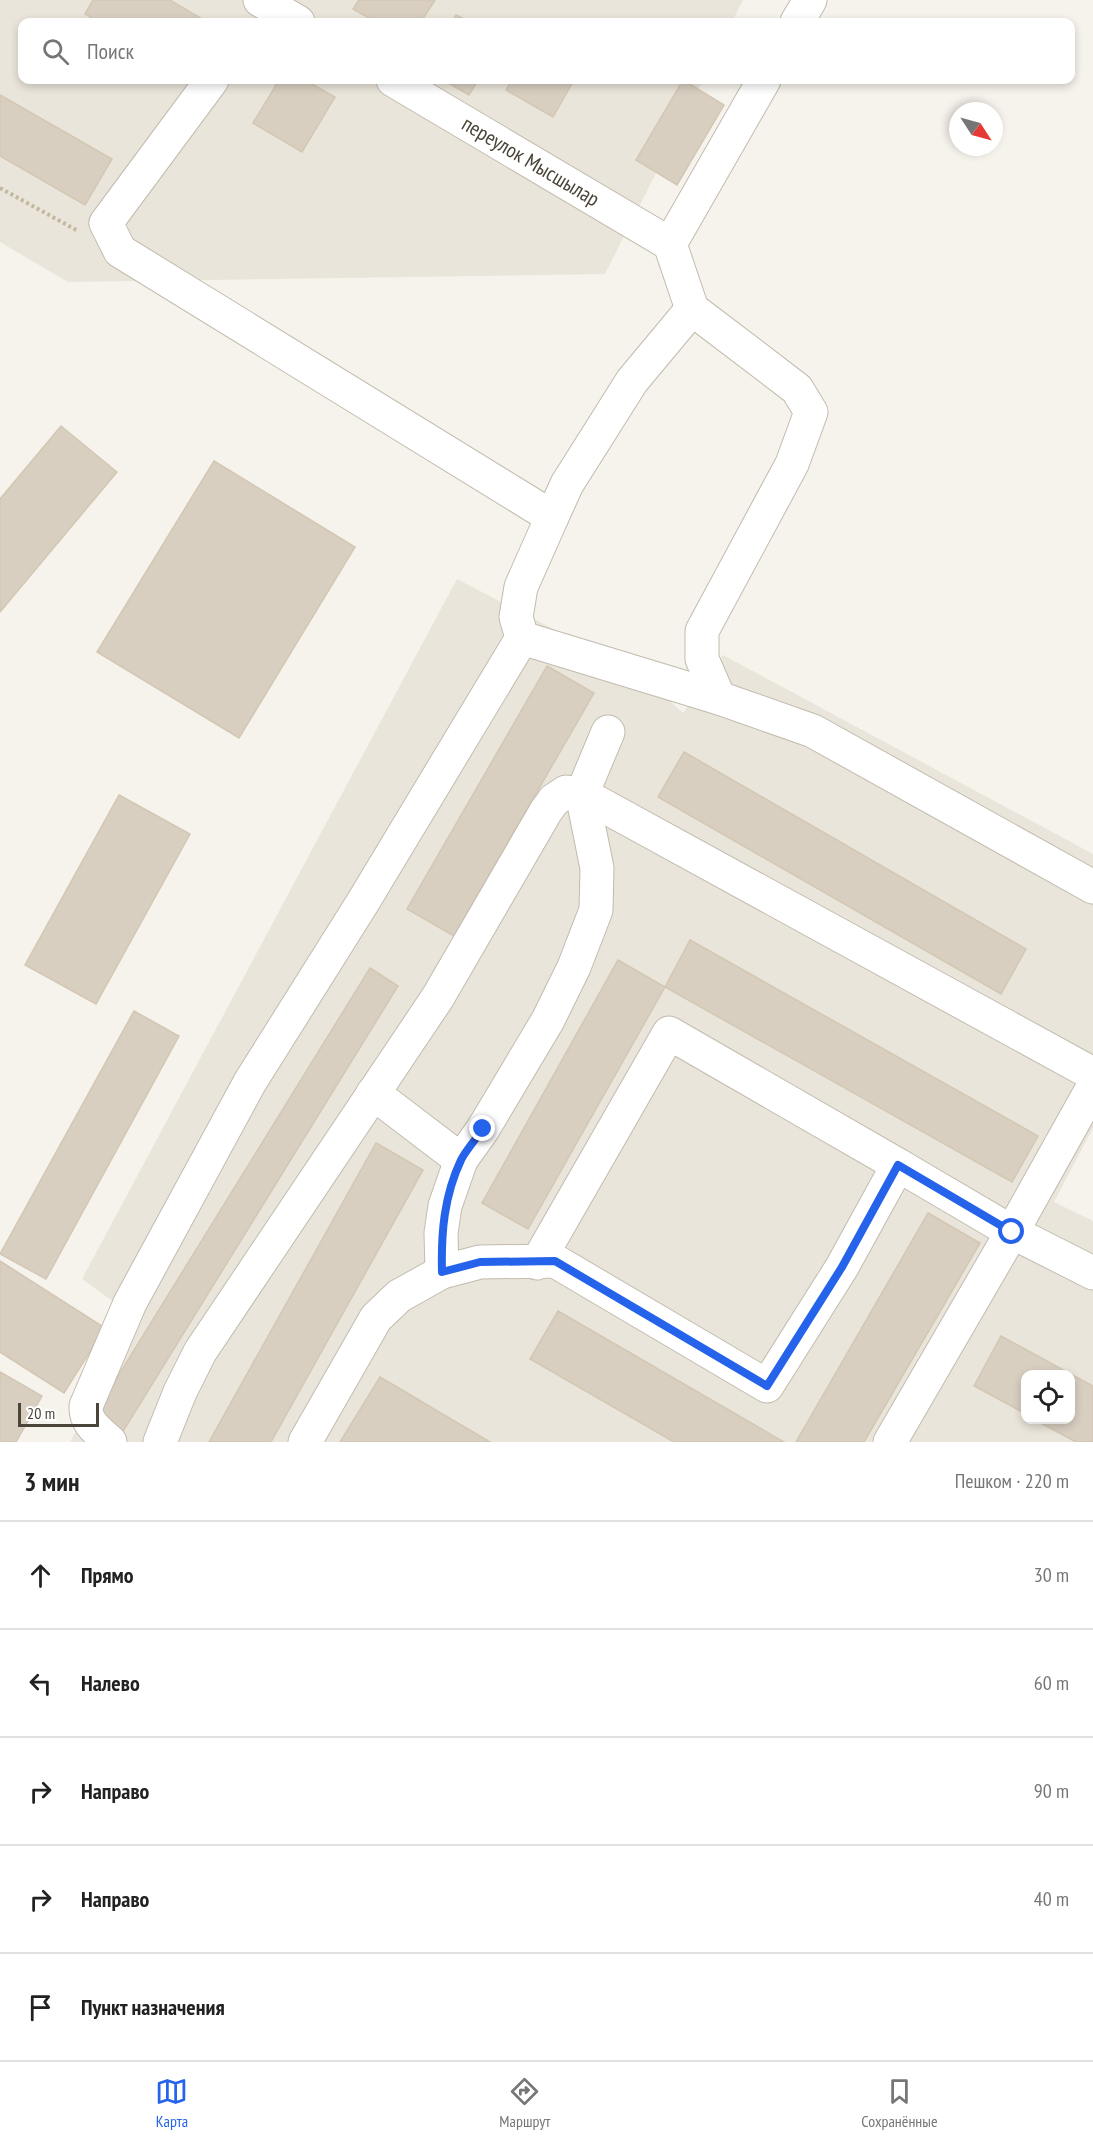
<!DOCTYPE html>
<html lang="ru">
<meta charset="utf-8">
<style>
:root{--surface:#fff;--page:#f2f2f2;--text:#222;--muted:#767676;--line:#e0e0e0;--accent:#2563eb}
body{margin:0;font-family:"PT Sans Narrow",sans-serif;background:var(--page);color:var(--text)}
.controls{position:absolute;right:18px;bottom:18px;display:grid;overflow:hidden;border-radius:12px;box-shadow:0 3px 9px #0003}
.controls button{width:54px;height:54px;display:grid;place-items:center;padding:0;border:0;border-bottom:2px solid var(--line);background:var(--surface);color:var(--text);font:30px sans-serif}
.compass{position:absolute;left:949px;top:102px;width:54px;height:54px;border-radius:50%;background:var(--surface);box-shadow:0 3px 9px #0003;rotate:126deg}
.scale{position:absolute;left:18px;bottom:15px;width:81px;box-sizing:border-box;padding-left:6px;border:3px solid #4b4439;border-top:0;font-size:16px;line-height:21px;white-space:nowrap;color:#4b4439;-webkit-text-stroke:4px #fff;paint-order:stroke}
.stop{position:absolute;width:18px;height:18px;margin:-14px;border:4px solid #2563eb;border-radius:50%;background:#fff}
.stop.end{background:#2563eb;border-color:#fff;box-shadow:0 2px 6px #0008}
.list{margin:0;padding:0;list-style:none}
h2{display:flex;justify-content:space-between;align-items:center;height:78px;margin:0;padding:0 24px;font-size:26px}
h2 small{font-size:20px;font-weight:400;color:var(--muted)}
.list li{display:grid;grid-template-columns:39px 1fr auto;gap:18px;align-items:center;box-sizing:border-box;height:108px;padding:0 24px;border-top:2px solid var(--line)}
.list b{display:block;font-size:22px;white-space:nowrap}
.list em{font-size:20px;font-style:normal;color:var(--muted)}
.icon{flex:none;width:33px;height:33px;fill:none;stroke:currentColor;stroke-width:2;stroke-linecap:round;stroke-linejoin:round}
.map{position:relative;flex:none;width:1093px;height:1442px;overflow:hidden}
.search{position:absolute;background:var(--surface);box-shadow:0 3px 9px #0003;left:18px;right:18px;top:18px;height:66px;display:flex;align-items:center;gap:15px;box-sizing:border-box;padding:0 21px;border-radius:12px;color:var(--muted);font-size:22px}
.sheet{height:618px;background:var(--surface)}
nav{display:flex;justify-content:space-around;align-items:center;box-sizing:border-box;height:84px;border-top:2px solid var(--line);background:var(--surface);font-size:16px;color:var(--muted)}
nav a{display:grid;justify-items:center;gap:3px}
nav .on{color:var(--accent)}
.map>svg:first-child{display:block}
</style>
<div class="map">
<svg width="1093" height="1442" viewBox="0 0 1093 1442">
<rect width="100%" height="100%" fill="#f6f3ec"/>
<path fill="#eae5da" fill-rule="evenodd" d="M0 0H743L732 22H22V80H703L605 274 68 282 0 242Z
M457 579 642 675 683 713 723 655 1093 854V1128L1054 1202 1093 1221V1442H70L136 1318 82 1279ZM1026 1374H1070V1420H1026Z"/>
<path fill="#d8cfc1" stroke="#d3c7b4" stroke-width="1.5" d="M93 0H170L207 22H99L85 14Z
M359 0H435L421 22H376L353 9Z
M456 15 470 22H452Z
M279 80H305L335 97 302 152 253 123Z
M443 80H478L469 95Z
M512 80H574L553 117 506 90Z
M683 80 724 105 677 185 636 160Z
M0 95 112 159 85 205 0 156Z
M61 426 117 472 0 612V499Z
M214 461 355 547 239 738 97 652Z
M547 666 594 693 454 936 407 909Z
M684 752 1026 949 1001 994 658 797Z
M119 795 190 834 96 1004 25 965Z
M690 940 1038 1136 1012 1182 665 987Z
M618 960 665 987 528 1229 482 1203Z
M370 968 398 986 122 1433 94 1415Z
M134 1011 179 1036 46 1279 0 1254Z
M376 1143 423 1170 271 1442H209Z
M928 1213 980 1243 864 1442H796Z
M0 1261 105 1328 64 1393 0 1352Z
M558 1311 784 1442H674L530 1359Z
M1001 1336 1093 1386V1442H1076L1035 1420H1070V1374H1026V1414L974 1386Z
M0 1372 42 1396 16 1442H0Z
M380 1377 490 1442H340Z"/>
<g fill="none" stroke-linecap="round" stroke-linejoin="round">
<defs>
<g id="minor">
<path d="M260 0 298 22"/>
<path d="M797 22 810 0"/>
<path d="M212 80 106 223 120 251 552 517 521 587 516 617 522 638 719 698"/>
<path id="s1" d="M393 80 670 244"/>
<path d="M764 80 670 244 692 309 797 389 811 412 792 464 702 631V659L719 698 813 731 1093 887"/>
<path d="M552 517 567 484 632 381 692 309"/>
<path d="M373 1093 461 1160"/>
<path d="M537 1263 669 1033 898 1165"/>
<path d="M442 1272 441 1233 445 1206 461 1160 483 1129 548 1020 574 967 596 910 597 868 582 794 608 732"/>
<path d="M110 1442C98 1431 85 1423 86 1406L130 1303 250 1082 363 902 522 638"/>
<path d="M160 1442 180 1392 200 1352 438 997 546 811 554 800 566 792 582 794 1093 1074"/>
<path d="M305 1442 376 1318 399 1296 442 1272 480 1262 555 1261 767 1386 842 1267 898 1165 1012 1232 1093 1273"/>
<path d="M890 1442 1012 1232 1093 1087"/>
</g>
</defs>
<use href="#minor" stroke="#c2bbae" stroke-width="35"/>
<path stroke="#c4b79f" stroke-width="4" stroke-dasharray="3 3" stroke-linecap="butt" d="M0 188 78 231"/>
<use href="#minor" stroke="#fff" stroke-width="33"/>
</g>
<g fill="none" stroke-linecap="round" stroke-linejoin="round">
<path stroke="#2563eb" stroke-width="8" d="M483 1129C476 1139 466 1150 461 1160 444 1196 441 1233 442 1272L480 1262 555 1261 767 1386 842 1267 898 1165 1012 1232"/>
</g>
<g text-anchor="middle" stroke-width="4.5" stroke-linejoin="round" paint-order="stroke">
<g font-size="21" fill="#4b4439" stroke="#fff">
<text dy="7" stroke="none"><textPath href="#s1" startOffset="160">переулок Мысшылар</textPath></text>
</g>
</g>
</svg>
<div class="controls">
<button><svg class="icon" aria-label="locate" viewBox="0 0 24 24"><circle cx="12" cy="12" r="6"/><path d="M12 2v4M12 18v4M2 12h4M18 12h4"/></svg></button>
</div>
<svg class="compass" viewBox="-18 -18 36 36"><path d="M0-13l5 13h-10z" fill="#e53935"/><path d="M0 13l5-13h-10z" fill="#767676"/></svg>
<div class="scale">20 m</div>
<div class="stop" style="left:1012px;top:1232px"></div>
<div class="stop end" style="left:483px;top:1129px"></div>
<div class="search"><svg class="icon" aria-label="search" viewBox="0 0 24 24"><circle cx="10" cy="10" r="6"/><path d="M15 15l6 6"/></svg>Поиск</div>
</div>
<section class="sheet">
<h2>3 мин<small>Пешком · 220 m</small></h2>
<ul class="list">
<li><svg class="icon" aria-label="ahead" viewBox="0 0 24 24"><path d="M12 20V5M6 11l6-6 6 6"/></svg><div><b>Прямо</b></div><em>30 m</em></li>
<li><svg class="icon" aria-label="left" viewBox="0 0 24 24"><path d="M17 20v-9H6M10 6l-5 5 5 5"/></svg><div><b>Налево</b></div><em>60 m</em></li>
<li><svg class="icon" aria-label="right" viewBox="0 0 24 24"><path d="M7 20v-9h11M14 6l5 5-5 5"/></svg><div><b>Направо</b></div><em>90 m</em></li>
<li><svg class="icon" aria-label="right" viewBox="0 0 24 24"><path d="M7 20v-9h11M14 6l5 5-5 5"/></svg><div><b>Направо</b></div><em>40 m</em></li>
<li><svg class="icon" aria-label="arrive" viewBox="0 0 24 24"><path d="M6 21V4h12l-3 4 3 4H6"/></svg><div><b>Пункт назначения</b></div></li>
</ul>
</section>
<nav>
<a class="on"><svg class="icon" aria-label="map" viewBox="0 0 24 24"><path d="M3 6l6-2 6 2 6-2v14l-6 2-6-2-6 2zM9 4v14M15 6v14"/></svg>Карта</a>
<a><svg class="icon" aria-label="directions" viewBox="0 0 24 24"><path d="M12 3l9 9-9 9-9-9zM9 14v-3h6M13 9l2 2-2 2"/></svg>Маршрут</a>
<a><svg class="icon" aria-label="saved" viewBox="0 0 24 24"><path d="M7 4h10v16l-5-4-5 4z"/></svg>Сохранённые</a>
</nav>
